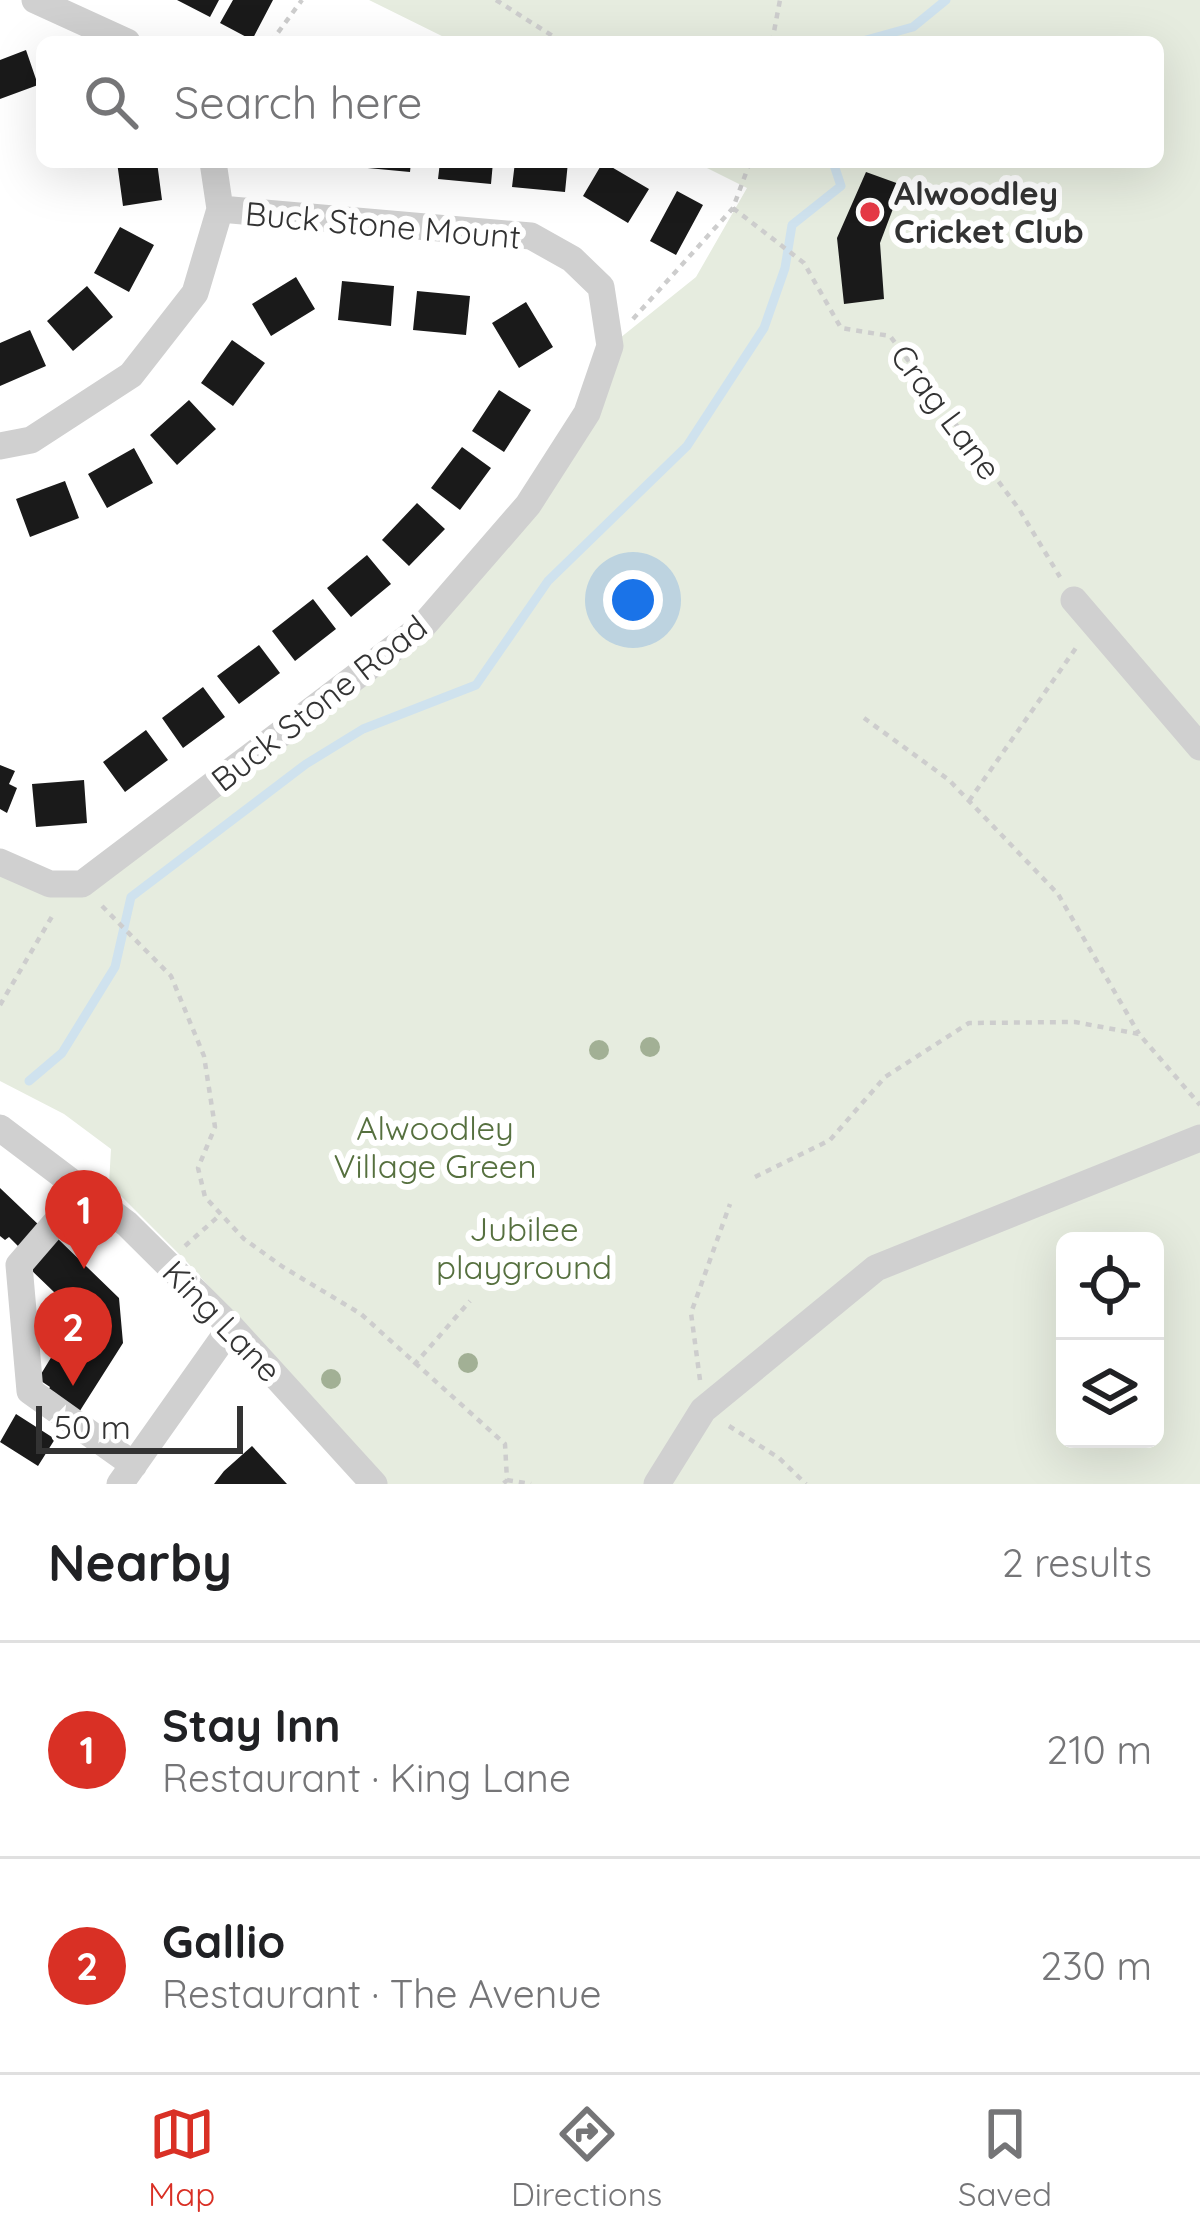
<!DOCTYPE html>
<meta charset="utf-8">
<style>
:root{--surface:#fff;--page:#f6f6f6;--text:#202124;--muted:#757577;--line:#e0e0e0;--accent:#d93025}
body{margin:0;font-family:Quicksand,sans-serif;background:var(--page);color:var(--text)}
.controls{position:absolute;right:36px;bottom:36px;display:grid;overflow:hidden;border-radius:18px;box-shadow:0 12px 48px #0002}
.controls button{width:108px;height:108px;display:grid;place-items:center;padding:0;border:0;border-bottom:3px solid var(--line);background:var(--surface);color:var(--text);font:60px sans-serif}
.scale{position:absolute;left:36px;bottom:30px;width:207px;box-sizing:border-box;padding-left:12px;border:6px solid #333;border-top:0;font-size:33px;line-height:42px;white-space:nowrap;color:#333;-webkit-text-stroke:9px #fff;paint-order:stroke}
.you{position:absolute;left:633px;top:600px;width:42px;height:42px;margin:-30px;border:9px solid #fff;border-radius:50%;background:#1a73e8;box-shadow:0 0 0 18px #1a73e833}
.badge{display:grid;place-items:center;width:78px;height:78px;border-radius:50%;background:var(--accent);color:#fff;font-size:39px;font-weight:700}
.pin{position:absolute;translate:-50% -99px;filter:drop-shadow(0 3px 6px #0008)}
.pin::after{content:'';position:absolute;top:63px;width:42px;height:36px;background:inherit;clip-path:polygon(0 0,100% 0,50% 100%)}
.list{margin:0;padding:0;list-style:none}
h2{display:flex;justify-content:space-between;align-items:center;height:156px;margin:0;padding:0 48px;font-size:51px}
h2 small{font-size:39px;font-weight:400;color:var(--muted)}
.list li{display:grid;grid-template-columns:78px 1fr auto;gap:36px;align-items:center;box-sizing:border-box;height:216px;padding:0 48px;border-top:3px solid var(--line)}
.list b{display:block;font-size:45px;white-space:nowrap}
.list p{margin:0;font-size:39px;white-space:nowrap;color:var(--muted)}
.list em{font-size:39px;font-style:normal;color:var(--muted)}
.icon{flex:none;width:66px;height:66px;fill:none;stroke:currentColor;stroke-width:2;stroke-linecap:round;stroke-linejoin:round}
.map{position:relative;flex:none;width:1200px;height:1484px;overflow:hidden}
.search{position:absolute;background:var(--surface);box-shadow:0 12px 48px #0002;left:36px;right:36px;top:36px;height:132px;display:flex;align-items:center;gap:30px;box-sizing:border-box;padding:0 42px;border-radius:18px;color:var(--muted);font-size:45px}
.sheet{height:588px;background:var(--surface)}
nav{display:flex;justify-content:space-around;align-items:center;box-sizing:border-box;height:168px;border-top:3px solid var(--line);background:var(--surface);font-size:33px;color:var(--muted)}
nav a{display:grid;justify-items:center;gap:6px}
nav .on{color:var(--accent)}
.map>svg:first-child{display:block}
</style>
<div class="map">
<svg width="1200" height="1484" viewBox="0 0 1200 1484">
<rect width="100%" height="100%" fill="#fff"/>
<path fill="#e6ecdf" fill-rule="evenodd" d="M369 0H1200V1484H386L187 1262 109 1184 111 1149 64 1114 0 1081V862L82 884 423 626 528 505 610 346 696 277 747 188 695 162H1158V42H454ZM1065 1241H1155V1439H1065Z"/>
<g fill="none" stroke-linecap="round" stroke-linejoin="round">
<path stroke="#cfe2ee" stroke-width="9" d="M859 42 913 27 946 0
M29 1081 62 1053 115 967 131 897 306 764 363 729 476 685 548 581 687 446 764 328 785 268 792 225 841 186 833 162"/>
</g>
<path fill="#1a1a1a" d="M177 0H219L210 17Z
M233 0H273L252 40 220 23Z
M26 50 38 85 0 99V60Z
M117 162H157L162 200 123 206Z
M357 162H411L410 172 357 167Z
M440 162H493L491 184 438 179Z
M515 162H568L565 192 512 187Z
M603 162 649 189 628 223 583 196Z
M866 172 902 185 880 243 884 299 844 304 837 238Z
M677 191 703 205 676 255 650 241Z
M120 227 154 245 129 292 94 273Z
M296 277 315 309 271 336 252 304Z
M342 281 394 286 391 326 338 320Z
M87 286 113 317 73 351 47 321Z
M417 291 470 296 466 335 413 330Z
M526 302 553 347 519 368 492 323Z
M30 330 46 366 0 386V343Z
M232 340 265 363 233 406 201 383Z
M499 390 531 410 504 452 472 431Z
M189 400 216 429 177 465 150 435Z
M462 447 491 468 460 510 431 488Z
M134 448 153 483 107 508 88 474Z
M65 481 79 518 30 537 16 499Z
M417 503 445 529 409 566 382 540Z
M367 555 391 584 351 617 327 588Z
M313 599 336 629 295 661 272 631Z
M259 645 280 673 239 704 217 676Z
M203 687 225 717 183 748 162 718Z
M146 730 168 760 125 792 103 762Z
M0 765 15 771 9 784 17 788 7 813 0 809Z
M84 780 87 823 36 827 32 784Z
M0 1188 41 1227 21 1249 9 1237 5 1240 0 1236Z
M56 1237 119 1298 123 1343 76 1417 44 1397 50 1387 38 1379 52 1356 64 1364 82 1336 81 1318 28 1267Z
M16 1414 55 1439 38 1466 0 1442Z
M252 1446 287 1484H214L224 1471Z"/>
<g fill="none" stroke-linecap="round" stroke-linejoin="round">
<path stroke="#cdcdcd" stroke-width="4.5" stroke-dasharray="6 6" stroke-linecap="butt" d="M496 0 562 42
M271 42 302 0
M772 42 780 0
M733 208 804 263 841 328 890 336 1019 509 1060 577
M633 319 733 208 750 162
M864 718 949 780 1058 894 1139 1034
M969 801 1078 645
M102 906 171 976 204 1056 215 1127 198 1168 205 1197 244 1239 283 1267 361 1314 505 1444 507 1480 503 1484
M0 1005 54 913
M755 1177 830 1140 885 1077 969 1023 1075 1022 1139 1034 1200 1105
M185 1246 221 1214
M414 1365 470 1301
M700 1380 691 1313 730 1204
M729 1426 779 1458 806 1484
M507 1480 531 1484"/>
<path stroke="#d0d0d0" stroke-width="27" d="M35 0 127 42
M0 446 31 440 131 375 195 293 220 209 213 162
M1074 600 1200 747
M0 862 50 884H82L423 626 528 505 587 413 610 346 601 287 572 259 531 236 220 209
M0 1128 127 1224 231 1327 374 1484
M57 1221 19 1265 30 1391 134 1465
M120 1484 231 1327
M657 1484 703 1410 876 1268 1200 1138"/>
</g>
<g fill="#a2b095">
<circle cx="650" cy="1047" r="10"/>
<circle cx="599" cy="1050" r="10"/>
<circle cx="468" cy="1363" r="10"/>
<circle cx="331" cy="1379" r="10"/>
</g>
<circle fill="#e63946" stroke="#fff" stroke-width="4.5" cx="870" cy="212" r="12"/>
<g text-anchor="middle" stroke-width="12" stroke-linejoin="round" paint-order="stroke">
<g font-size="33" font-weight="bold" fill="#333" stroke="#fff" text-anchor="start">
<text x="894" y="205">Alwoodley<tspan x="894" dy="38">Cricket Club</tspan></text>
</g>
<g font-size="33" fill="#333" stroke="#fff">
<text transform="translate(383 225) rotate(5)" y="12">Buck Stone Mount</text>
<text transform="translate(946 412) rotate(53)" y="12">Crag Lane</text>
<text transform="translate(319 703) rotate(-38)" y="12">Buck Stone Road</text>
<text transform="translate(222 1321) rotate(46)" y="12">King Lane</text>
</g>
<g font-size="33" fill="#56703f" stroke="#fff">
<text x="435" y="1140">Alwoodley<tspan x="435" dy="38">Village Green</tspan></text>
<text x="524" y="1241">Jubilee<tspan x="524" dy="38">playground</tspan></text>
</g>
</g>
</svg>
<div class="controls">
<button><svg class="icon" aria-label="locate" viewBox="0 0 24 24"><circle cx="12" cy="12" r="6"/><path d="M12 2v4M12 18v4M2 12h4M18 12h4"/></svg></button>
<button><svg class="icon" aria-label="layers" viewBox="0 0 24 24"><path d="M12 4l9 5-9 5-9-5zM3 14l9 5 9-5"/></svg></button>
</div>
<div class="scale">50 m</div>
<div class="you"></div>
<div class="pin badge" style="left:84px;top:1269px">1</div>
<div class="pin badge" style="left:73px;top:1386px">2</div>
<div class="search"><svg class="icon" aria-label="search" viewBox="0 0 24 24"><circle cx="10" cy="10" r="6"/><path d="M15 15l6 6"/></svg>Search here</div>
</div>
<section class="sheet">
<h2>Nearby<small>2 results</small></h2>
<ul class="list">
<li><span class="badge">1</span><div><b>Stay Inn</b><p>Restaurant · King Lane</p></div><em>210 m</em></li>
<li><span class="badge">2</span><div><b>Gallio</b><p>Restaurant · The Avenue</p></div><em>230 m</em></li>
</ul>
</section>
<nav>
<a class="on"><svg class="icon" aria-label="map" viewBox="0 0 24 24"><path d="M3 6l6-2 6 2 6-2v14l-6 2-6-2-6 2zM9 4v14M15 6v14"/></svg>Map</a>
<a><svg class="icon" aria-label="directions" viewBox="0 0 24 24"><path d="M12 3l9 9-9 9-9-9zM9 14v-3h6M13 9l2 2-2 2"/></svg>Directions</a>
<a><svg class="icon" aria-label="saved" viewBox="0 0 24 24"><path d="M7 4h10v16l-5-4-5 4z"/></svg>Saved</a>
</nav>
